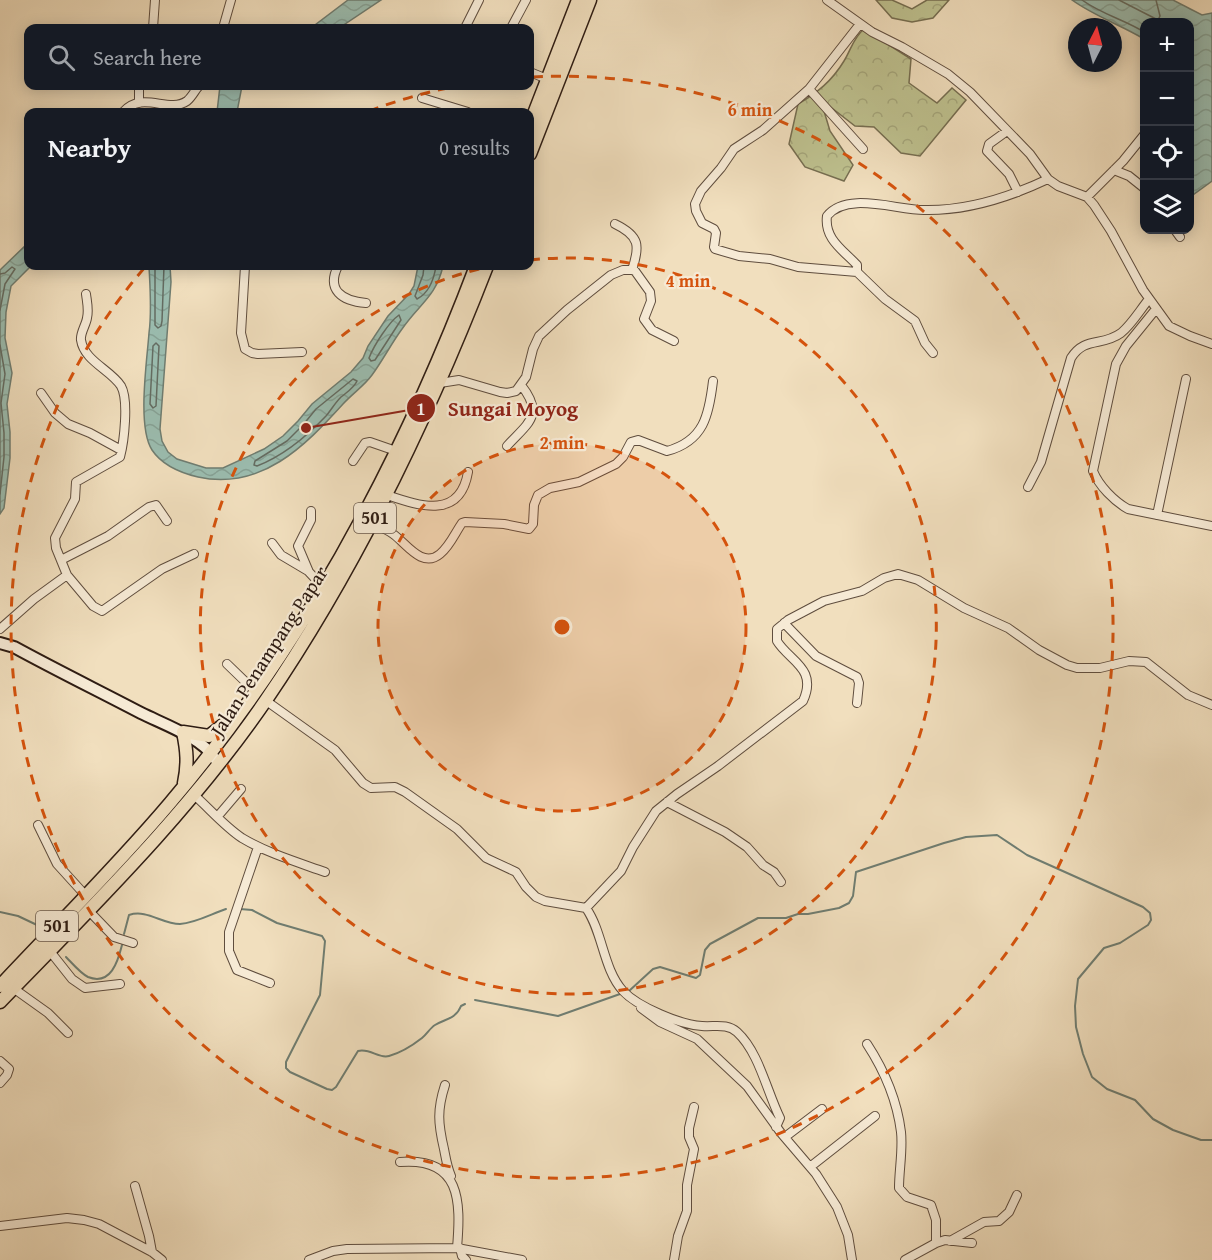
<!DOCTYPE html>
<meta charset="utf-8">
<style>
:root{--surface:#171b24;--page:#242831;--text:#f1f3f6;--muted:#9ea1a6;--line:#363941}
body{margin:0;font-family:"Gentium Book Plus",serif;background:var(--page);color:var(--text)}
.controls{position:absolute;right:18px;top:18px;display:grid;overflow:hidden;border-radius:12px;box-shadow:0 3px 15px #0003}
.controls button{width:54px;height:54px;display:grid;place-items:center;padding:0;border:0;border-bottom:2px solid var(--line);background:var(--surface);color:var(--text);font:30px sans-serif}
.compass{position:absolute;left:1068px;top:18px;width:54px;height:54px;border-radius:50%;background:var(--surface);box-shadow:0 3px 15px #0003;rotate:6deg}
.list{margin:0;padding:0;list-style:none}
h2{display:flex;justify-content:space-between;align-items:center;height:78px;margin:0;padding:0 24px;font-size:26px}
h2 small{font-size:20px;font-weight:400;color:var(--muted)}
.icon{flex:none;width:33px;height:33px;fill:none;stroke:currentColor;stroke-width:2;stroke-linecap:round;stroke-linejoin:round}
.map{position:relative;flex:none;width:1212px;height:1260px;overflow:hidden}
.search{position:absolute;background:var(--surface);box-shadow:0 3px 15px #0003;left:24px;top:24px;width:510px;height:66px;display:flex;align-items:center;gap:15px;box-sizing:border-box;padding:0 21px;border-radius:12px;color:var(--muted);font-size:22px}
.panel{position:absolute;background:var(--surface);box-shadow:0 3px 15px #0003;left:24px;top:108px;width:510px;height:162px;border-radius:12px}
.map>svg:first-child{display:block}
</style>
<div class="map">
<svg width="1212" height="1260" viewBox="0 0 1212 1260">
<defs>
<pattern id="forest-crowns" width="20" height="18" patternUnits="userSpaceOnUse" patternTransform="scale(1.5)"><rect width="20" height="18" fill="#bec18f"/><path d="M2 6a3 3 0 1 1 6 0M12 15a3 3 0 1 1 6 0" fill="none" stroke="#a4a57a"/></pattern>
<pattern id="water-waves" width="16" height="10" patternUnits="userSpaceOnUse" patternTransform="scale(1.5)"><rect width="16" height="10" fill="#9bbdb0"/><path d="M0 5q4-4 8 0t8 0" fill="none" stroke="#86a296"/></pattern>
</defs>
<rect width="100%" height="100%" fill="#f1dfbe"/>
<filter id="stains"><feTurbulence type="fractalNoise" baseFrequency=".00333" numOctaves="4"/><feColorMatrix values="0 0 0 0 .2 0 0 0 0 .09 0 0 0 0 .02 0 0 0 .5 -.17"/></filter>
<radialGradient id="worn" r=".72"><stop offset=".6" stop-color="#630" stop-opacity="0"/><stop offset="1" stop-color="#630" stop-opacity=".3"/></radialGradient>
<path fill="url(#forest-crowns)" stroke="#766e51" stroke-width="1.5" d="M876 0H892L912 9 927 0H949L933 18 912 22 892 18Z
M864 29 911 59 909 83 937 103 952 88 966 100 920 156 901 153 874 127 855 126 828 105 824 111 830 131 853 165 844 181 805 167 789 144 798 104C817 93 832 81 844 61 851 50 853 38 864 29Z"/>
<path fill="url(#water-waves)" stroke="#6f7d71" stroke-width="1.5" d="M348 0H381L339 28H311Z
M1072 0H1173L1202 15 1212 13V181L1190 197V119C1194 110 1195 91 1190 82V22H1144V39C1121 25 1094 16 1072 0Z
M220 86H242L237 112H217Z
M28 243V266H31L11 286 6 312 5 338 12 373 7 404 10 432V458L4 508 0 514V270Z
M149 266H170L171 282 160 429 162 441 168 452 177 459 206 468H223L264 449 283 436 298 421 312 404 351 372 363 358 368 346 388 316 409 294 414 286 418 266H443C436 297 419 304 402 329 391 344 383 360 372 375 364 386 353 393 343 404 305 446 261 491 198 477 181 473 162 465 152 450 137 427 147 361 149 333 152 312 150 287 149 266Z"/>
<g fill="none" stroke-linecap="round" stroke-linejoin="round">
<path stroke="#646c62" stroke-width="1.5" d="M1082 0C1101 14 1125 20 1144 32
M1119 0 1158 20 1160 16 1156 0
M155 266V325L158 328 161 326 162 321 164 266
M424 266 423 275 415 296 417 299C429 293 434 279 436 266
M0 274 5 273 12 267 15 269 5 284 0 310
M399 315 401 320 375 360 371 361 369 358C374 345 389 322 399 315Z
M156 343 159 346 156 406 153 408 150 404 153 346Z
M0 345 5 374 1 403 4 433V457L0 494
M353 379 357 381C354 388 347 392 341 397 335 403 331 410 326 416 307 436 283 456 257 466L254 465 255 461 287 441 303 425 316 409Z"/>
<path stroke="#6f7d71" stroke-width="2" d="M240 909 252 910 277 923 322 936 325 941 320 995 286 1062V1068L290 1072 327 1089 332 1090 336 1087 358 1051C371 1048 378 1059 389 1056 400 1053 413 1045 422 1038 427 1034 430 1028 435 1025 445 1019 456 1019 461 1006L465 1004
M0 912 18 916 37 925
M124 934 129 915C147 909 162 924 180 924 196 923 211 914 226 909
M66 957C72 963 80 973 88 977 111 986 118 961 122 945
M629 991 653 969 660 967 696 978 700 975 705 950 710 944 758 918H786L798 914H808L839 908 849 903 853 896 856 872 944 843 966 837 997 835 1027 855 1143 907 1150 913 1151 920 1148 925 1120 943 1104 948 1078 979 1075 1006 1076 1027 1083 1054 1092 1077 1107 1089 1135 1100 1153 1119 1173 1130 1201 1140H1212
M475 1000 558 1016 620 994"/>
<defs>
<path id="minor" d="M827 0 872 32 902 47 948 74 970 92 1030 154 1048 179 1058 186 1087 197 1094 205 1111 231 1143 290 1169 326 1190 336 1212 344
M860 24 809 89 763 130 734 149 721 168 701 191 695 204 696 211 702 223 714 229 716 233 714 247 715 249 739 256 770 259 798 267 857 272V265C843 250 824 239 827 216 847 191 896 210 924 210 967 211 1010 197 1048 179
M153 28 155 0
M223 28 231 0
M465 28 479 0
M511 28 526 0
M530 72 547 79
M809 89 863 149
M422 98 468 112
M139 103V86
M123 112C143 90 168 114 187 101 192 97 195 90 199 86
M1007 131 989 144 987 151 1009 174 1018 192
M1114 170 1129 176 1144 188
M1087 197 1123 161 1144 135
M615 224C640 236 640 246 632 270
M1175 230 1180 237
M245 266 241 333 245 349 252 353 258 354 302 352
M338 266C326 290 342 301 366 303
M857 272 885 299 915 321 925 343 933 353
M1156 309 1126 346 1116 364 1093 471C1099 486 1114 501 1128 509L1212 526
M440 383 459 380 500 392 507 393 516 391 526 377 533 349 539 336 567 310 611 275 623 270H632L635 271 650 292 651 301 644 319 652 330 674 341
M41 393 55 413 68 424 90 433 121 450
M507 446C528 423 545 415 521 385
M353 461 365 443 370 442 396 451
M1028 487 1041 462 1071 358C1085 336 1102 347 1121 333 1132 324 1140 310 1149 299
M387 495C420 506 460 520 468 472
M311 511V520L298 546 309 572 323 587
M1157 515 1186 379
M372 524C380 527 387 529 393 534 406 543 422 569 440 554 450 546 455 533 462 523L465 522 504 524 529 529 533 524 534 505 538 495 550 488 579 482 616 464 623 457 631 442 638 440 667 451C704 441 709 415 713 381
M272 543 281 555 308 571
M61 560 108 536 149 507 156 505 167 521
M67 575 93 606 102 611 162 569 194 554
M784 623 816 656 857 677 859 683 857 703
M0 629 34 599 67 575 56 548 55 538 75 499 76 482 120 457C124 442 129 400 121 386 111 370 84 361 81 340 80 333 86 325 87 318 89 310 87 302 86 294
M227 664 256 692
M265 700 335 750 363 783 371 788 395 787 405 792 457 829 486 858 516 872 526 887 536 897 545 901 586 908C603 932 603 969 623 991 638 1007 681 1025 702 1026 715 1027 727 1023 737 1032 759 1052 767 1092 780 1118L776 1127
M193 794C209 808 224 826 242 838 267 853 297 862 325 872
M667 802 725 832 747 847 763 865 774 872 781 882
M218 816 241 789
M38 825 57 864 86 896
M258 847 229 932V951L237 970 270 983
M586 908 621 871 633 847 656 811 677 794 718 766 803 701C818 668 789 661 777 641V629L788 620 824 601 862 591 884 578 898 574 918 580 964 608 1008 628 1039 650 1067 665 1077 668H1100L1129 661 1146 662 1188 695 1212 705
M88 910 114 937 133 943
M49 950 72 979 85 988 120 984
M13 988 48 1013 68 1033
M641 1008 660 1022 697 1039 747 1086 781 1133 816 1174 837 1207 848 1235 852 1260
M867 1044C884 1070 897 1100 901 1132 903 1150 899 1170 899 1188L907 1197 931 1205 936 1220V1243
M0 1061 9 1069 7 1075 0 1083
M445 1085C437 1110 438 1123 444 1149 446 1159 447 1167 451 1176
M785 1137 822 1109
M400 1162C461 1157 461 1201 457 1248
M810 1167 875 1116
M135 1186 149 1236 152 1252
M0 1226 67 1218 84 1220 99 1224 152 1252 162 1260
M950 1241 984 1222 999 1221 1009 1212 1017 1195
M460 1248 462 1256 466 1260
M309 1260 333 1251 347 1249 457 1248 522 1260
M674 1260 678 1236 687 1211V1185L694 1149 689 1137V1128L694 1107
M905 1260 936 1243 945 1240 972 1243"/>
<path id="secondary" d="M0 643 14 647C56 670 99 691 141 713 163 724 203 738 215 759"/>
<path id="primary" d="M530 124 578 0
M530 154 590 0
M184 783C188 764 187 751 183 732L209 736 227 722
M0 986C57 925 116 867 170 803 304 645 403 459 476 266
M0 1002C93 906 190 811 266 700 358 565 428 418 487 266"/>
</defs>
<use href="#minor" stroke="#5f4d3e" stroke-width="10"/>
<use href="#secondary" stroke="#2e1c13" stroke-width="14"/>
<use href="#primary" stroke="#2e1c13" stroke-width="15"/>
<use href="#minor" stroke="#f6ead5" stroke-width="8"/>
<use href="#secondary" stroke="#f6ead5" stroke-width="10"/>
<use href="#primary" stroke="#f1dfbe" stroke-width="12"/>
</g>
<circle cx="562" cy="627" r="184" fill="#d5530d" fill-opacity=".12"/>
<g fill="none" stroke="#d5530d" stroke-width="3" stroke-dasharray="10 8">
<circle cx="562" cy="627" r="184"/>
<path d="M530 260A368 368 0 1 1 492 266"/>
<path d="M369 111A551 551 0 0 1 457 86M533 77A551 551 0 1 1 146 266"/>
</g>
<g text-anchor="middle" stroke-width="4.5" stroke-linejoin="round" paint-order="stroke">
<g fill="#f6ead5" stroke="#6a5a4d" stroke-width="1.5">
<rect x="354" y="503" width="42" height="30" rx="4.5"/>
<rect x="36" y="911" width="42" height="30" rx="4.5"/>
</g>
<g font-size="18" font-weight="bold" fill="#2e1c13">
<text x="375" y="524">501</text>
<text x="57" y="932">501</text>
</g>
<g font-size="20" fill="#2e1c13" stroke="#f6ead5">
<text transform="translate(269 651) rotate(-57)" y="7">Jalan Penampang Papar</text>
</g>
</g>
<circle cx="562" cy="627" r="9" fill="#d5530d" stroke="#f6ead5" stroke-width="3"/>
<g font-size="18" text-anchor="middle" font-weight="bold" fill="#d5530d" stroke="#f6ead5" stroke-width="4.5" stroke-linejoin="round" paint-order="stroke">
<text x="750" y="116">6 min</text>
<text x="688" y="287">4 min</text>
<text x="562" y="449">2 min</text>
</g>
<path fill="none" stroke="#8f2418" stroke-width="2" d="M306 428L421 408"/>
<g fill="#8f2418" stroke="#f6ead5" stroke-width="2">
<circle cx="306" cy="428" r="6"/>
<circle cx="421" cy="408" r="15"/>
</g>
<g font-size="18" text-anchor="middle" font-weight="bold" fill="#fff">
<text x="421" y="415">1</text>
</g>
<g font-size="21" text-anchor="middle" font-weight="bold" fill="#8f2418" stroke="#f6ead5" stroke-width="4.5" stroke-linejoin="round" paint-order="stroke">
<text x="513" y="416">Sungai Moyog</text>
</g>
<rect width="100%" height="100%" filter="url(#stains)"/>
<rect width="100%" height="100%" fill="url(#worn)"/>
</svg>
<div class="controls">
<button>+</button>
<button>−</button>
<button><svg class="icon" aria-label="locate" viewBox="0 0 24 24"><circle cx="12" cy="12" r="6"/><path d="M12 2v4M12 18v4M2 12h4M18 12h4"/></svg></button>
<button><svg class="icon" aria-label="layers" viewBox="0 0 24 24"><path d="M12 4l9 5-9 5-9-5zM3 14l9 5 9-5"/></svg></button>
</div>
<svg class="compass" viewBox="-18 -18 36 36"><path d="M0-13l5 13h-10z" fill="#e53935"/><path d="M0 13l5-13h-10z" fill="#9ea1a6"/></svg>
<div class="search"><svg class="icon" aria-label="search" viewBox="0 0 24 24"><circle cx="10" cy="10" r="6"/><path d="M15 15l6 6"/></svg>Search here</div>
<section class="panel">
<h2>Nearby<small>0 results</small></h2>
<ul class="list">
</ul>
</section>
</div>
